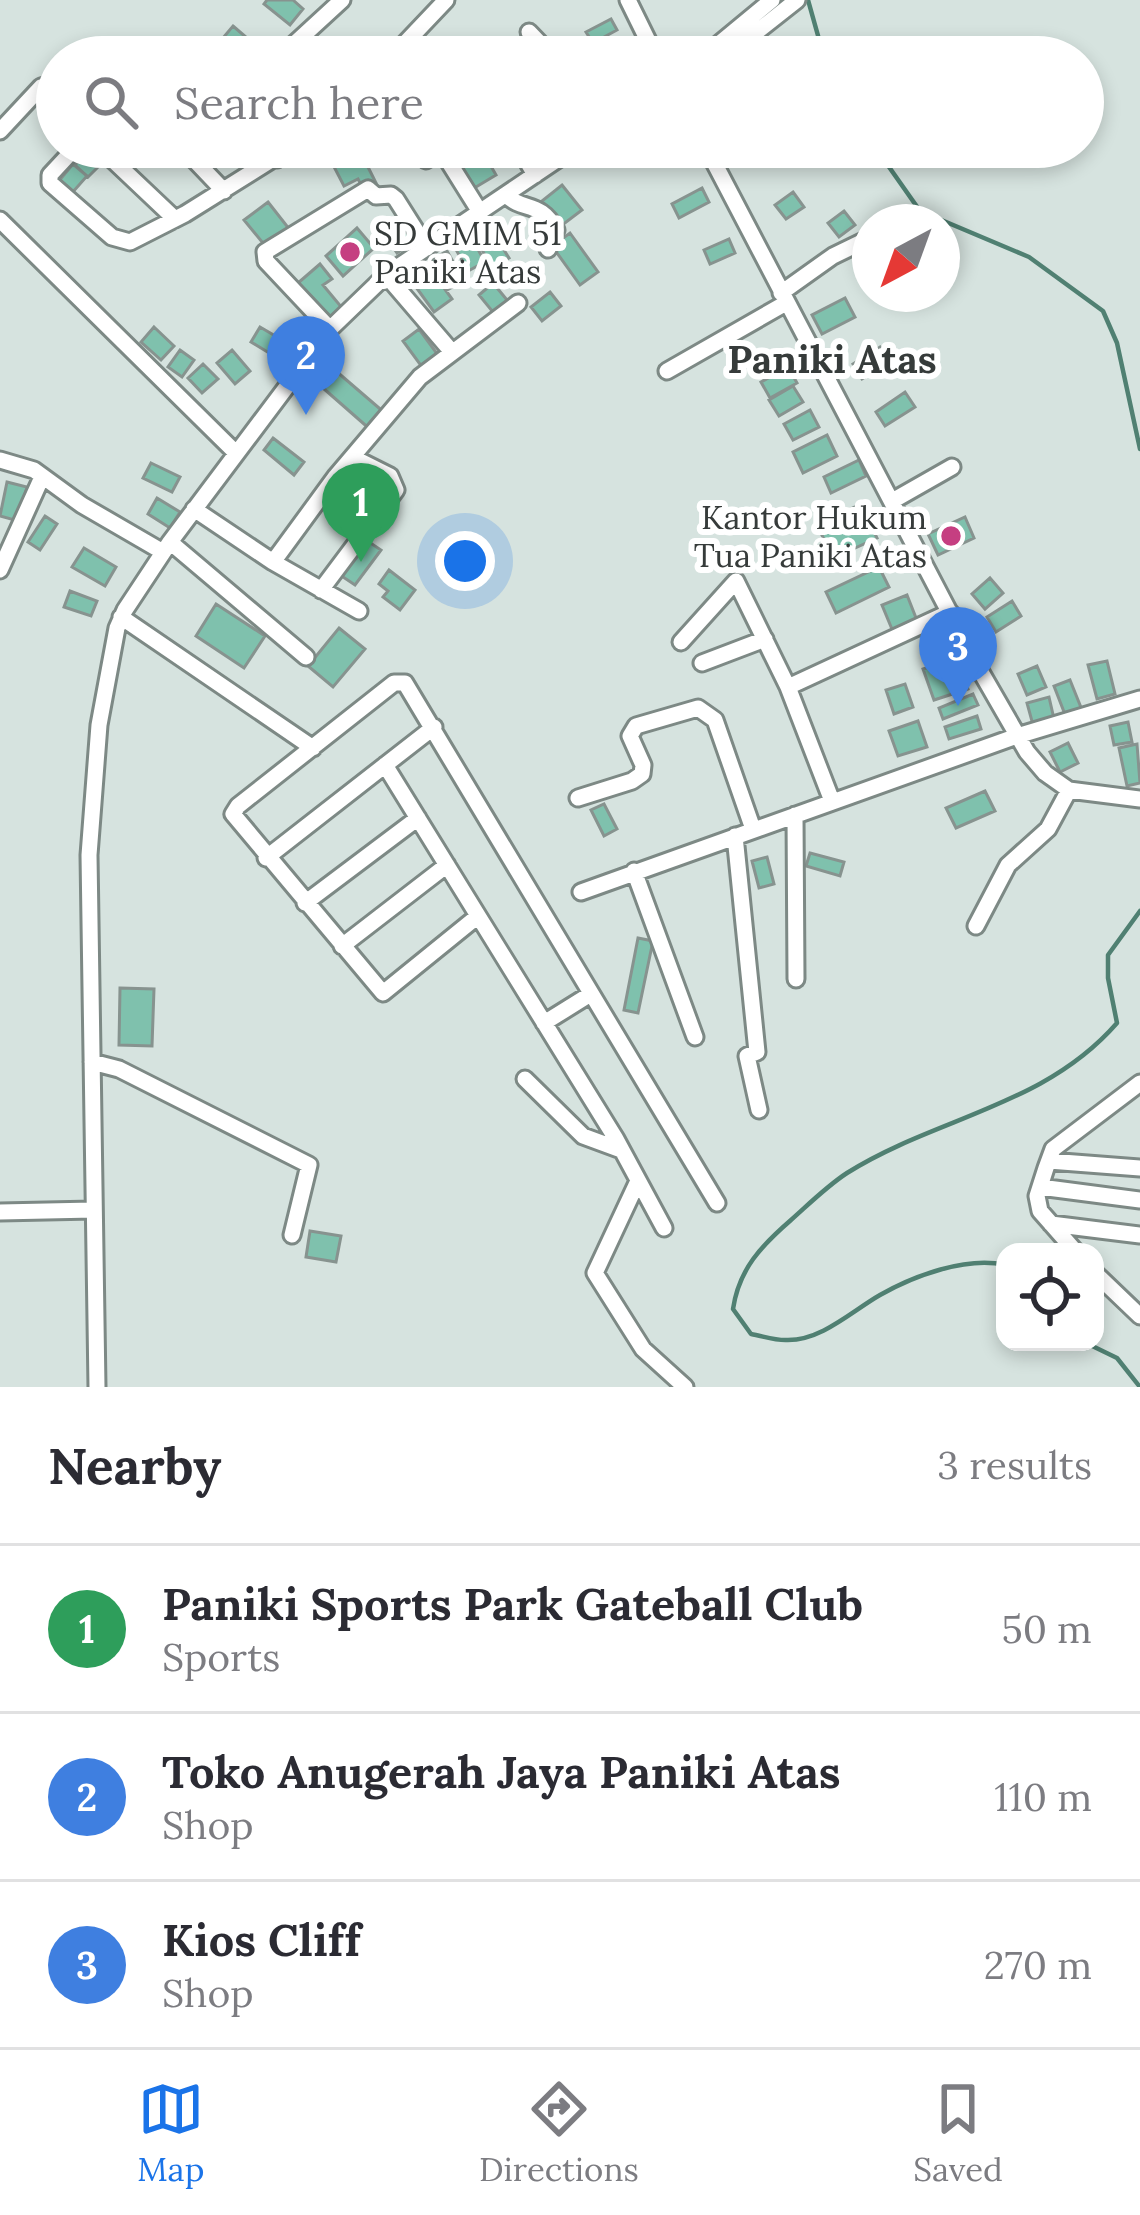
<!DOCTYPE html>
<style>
:root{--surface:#fff;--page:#f7f7f7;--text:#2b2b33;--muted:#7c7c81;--line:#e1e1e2;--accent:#1a73e8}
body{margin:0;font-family:Lora,serif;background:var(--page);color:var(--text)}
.controls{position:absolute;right:36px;bottom:36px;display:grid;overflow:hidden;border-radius:24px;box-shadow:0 6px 18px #0003}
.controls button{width:108px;height:108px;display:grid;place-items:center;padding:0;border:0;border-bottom:3px solid var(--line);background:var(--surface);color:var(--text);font:60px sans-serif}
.compass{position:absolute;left:852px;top:204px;width:108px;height:108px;border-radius:50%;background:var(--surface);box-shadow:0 6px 18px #0003;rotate:221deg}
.you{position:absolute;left:465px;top:561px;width:42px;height:42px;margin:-30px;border:9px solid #fff;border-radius:50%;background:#1a73e8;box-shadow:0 0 0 18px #1a73e833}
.badge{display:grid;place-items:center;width:78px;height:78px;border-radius:50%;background:var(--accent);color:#fff;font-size:39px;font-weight:700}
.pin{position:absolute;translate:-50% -99px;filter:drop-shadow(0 3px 6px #0008)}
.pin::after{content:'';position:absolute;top:63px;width:42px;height:36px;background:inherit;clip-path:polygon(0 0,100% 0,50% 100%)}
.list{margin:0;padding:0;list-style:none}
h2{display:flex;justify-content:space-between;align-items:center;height:156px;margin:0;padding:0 48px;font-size:51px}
h2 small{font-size:39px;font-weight:400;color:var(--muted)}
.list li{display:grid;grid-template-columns:78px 1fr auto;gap:36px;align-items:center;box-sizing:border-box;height:168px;padding:0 48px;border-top:3px solid var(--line)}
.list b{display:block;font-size:45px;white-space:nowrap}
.list p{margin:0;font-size:39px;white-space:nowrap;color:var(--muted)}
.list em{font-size:39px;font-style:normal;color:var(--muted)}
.icon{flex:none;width:66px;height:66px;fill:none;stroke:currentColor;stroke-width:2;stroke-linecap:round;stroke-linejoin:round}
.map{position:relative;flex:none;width:1140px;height:1387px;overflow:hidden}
.search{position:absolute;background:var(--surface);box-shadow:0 6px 18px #0003;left:36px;right:36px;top:36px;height:132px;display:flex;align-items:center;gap:30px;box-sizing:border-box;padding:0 42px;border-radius:66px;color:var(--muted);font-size:45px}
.sheet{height:660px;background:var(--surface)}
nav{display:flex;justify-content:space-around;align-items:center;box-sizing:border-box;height:168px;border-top:3px solid var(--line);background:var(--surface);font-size:33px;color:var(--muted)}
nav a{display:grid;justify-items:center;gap:6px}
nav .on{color:var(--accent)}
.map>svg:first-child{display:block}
</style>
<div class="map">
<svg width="1140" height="1387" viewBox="0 0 1140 1387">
<rect width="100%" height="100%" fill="#d6e3df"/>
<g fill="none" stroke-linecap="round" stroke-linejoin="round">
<path stroke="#508072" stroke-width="4.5" d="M808 0 824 57
M875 147 920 211 1029 257 1103 311 1117 343 1140 449
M1005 1265C967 1256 913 1276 880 1295 852 1311 822 1340 788 1340 776 1341 763 1336 751 1334L733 1309C739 1269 761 1246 791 1220 809 1204 827 1186 847 1173 936 1117 1044 1107 1117 1023L1108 978V955L1140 911
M1084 1342 1117 1358 1140 1387"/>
</g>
<path fill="#7fc1ad" stroke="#87938f" stroke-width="3" d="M267 0H293L303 9 290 25 264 4Z
M611 19 617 30 593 43 586 32Z
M233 26 261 50 255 57H230L217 45Z
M464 147H480L496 175 471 190 451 155Z
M91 148 104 161 88 177 75 165Z
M361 153 376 183 364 190 358 179 344 186 331 161Z
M73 164 87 176 72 193 58 182Z
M562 185 582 210 561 226 542 201Z
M702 188 709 202 679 218 672 204Z
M793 192 804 207 786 219 775 205Z
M268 202 290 230 267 248 244 220Z
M844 211 855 225 839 237 828 223Z
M402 222 415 241 397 253 384 234Z
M357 228 374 248 343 276 326 256Z
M570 233 598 272 580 285 552 246Z
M494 234 509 258 491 267 477 240Z
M470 235 485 262 468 271 454 246Z
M729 239 735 253 710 264 704 250Z
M447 251 464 281 447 290 430 261Z
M320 264 332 279 323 285 343 309 329 321 298 283Z
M431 270 452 299 434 312 413 283Z
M493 283 512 306 497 317 479 295Z
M550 292 561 306 542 321 531 307Z
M845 298 855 317 822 334 812 315Z
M154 327 174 346 161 360 141 342Z
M260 327 289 344 279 359 251 342Z
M419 329 438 355 422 367 403 341Z
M880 347 889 362 862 379 853 364Z
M180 350 194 360 182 377 168 367Z
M232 350 250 371 235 384 217 363Z
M203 364 218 379 202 393 188 378Z
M329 365 386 414 372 431 315 381Z
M788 367 797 383 770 398 761 382Z
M793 386 803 402 779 416 769 400Z
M905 392 915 407 885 426 876 412Z
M810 410 819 427 793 440 784 424Z
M827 435 837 456 803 473 793 452Z
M273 438 304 462 294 475 264 450Z
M859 460 866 476 831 493 824 477Z
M151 463 180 477 172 492 143 478Z
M7 482 27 487 18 521 0 516Z
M157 498 180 512 170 528 148 514Z
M861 504 877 538 833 558 817 525Z
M45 516 57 524 40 550 28 542Z
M965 517 974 538 938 555 928 534Z
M366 540 381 550 355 585 340 575Z
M84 548 116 567 105 586 72 567Z
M879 567 889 587 836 613 826 592Z
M389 570 415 590 400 610 383 597 388 591 379 584Z
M990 578 1003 593 985 609 972 594Z
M70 591 97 601 91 616 64 607Z
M907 595 918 623 894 634 882 605Z
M1012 601 1021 616 996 632 987 617Z
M216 604 265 636 244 668 196 636Z
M339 628 365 649 333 687 308 666Z
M957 658 968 689 934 700 923 669Z
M1107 661 1115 694 1097 699 1088 665Z
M1037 666 1046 687 1027 695 1018 674Z
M1070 680 1082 710 1066 717 1054 686Z
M905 684 913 707 894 714 886 690Z
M973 694 978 705 943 719 939 708Z
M1049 697 1054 719 1033 725 1027 703Z
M977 716 981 729 949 739 945 727Z
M918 721 927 747 898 756 889 731Z
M1128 722 1132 742 1114 745 1110 726Z
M1068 743 1078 763 1060 772 1050 752Z
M1137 744 1140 783 1127 786 1119 748Z
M985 791 995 811 956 828 946 808Z
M604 804 617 829 604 836 591 810Z
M810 853 844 862 840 876 806 866Z
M767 857 774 884 759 888 752 861Z
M638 938 653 941 638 1013 624 1010Z
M120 988 154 989 152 1046 119 1045Z
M310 1231 341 1236 336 1262 306 1257Z"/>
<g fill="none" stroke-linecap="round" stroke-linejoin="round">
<defs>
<path id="minor" d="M628 0 656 57
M529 32 553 57
M280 57 342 0
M392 57 446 0
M703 57 772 0
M725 57 797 0
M0 131 41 87 57 82
M76 147 50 175V183L112 237 130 242 185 214 292 147
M99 147 175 219
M182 147 224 191
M242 147 277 159
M519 147 535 175
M706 147 978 667 1027 752 1045 773 1069 790 1140 799
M426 160 436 153 445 156 480 212
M506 195C523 212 540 200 556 230L548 249
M0 220 236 453
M386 275 452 352
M781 293 833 256 870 238
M330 329 266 261 265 252 368 189 376 196 391 195 396 199 427 248
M667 371 786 303
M0 460 34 470 82 505 163 552
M894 500 952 467
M194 509 273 562 359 611
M170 542 306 657
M273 562 336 476 420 377 518 303
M0 570 42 477
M321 590 396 490 390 476 352 457
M121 617 313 748
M681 642 736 581 788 687 832 801
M702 663 765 639
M788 687 950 612
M385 765 616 1139 664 1228
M578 798 632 781 642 774 643 765 630 736 636 726 698 708 715 720 753 829
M795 815 796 979
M735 836 757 1052 747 1056 759 1110
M266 858 434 727
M634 871 695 1037
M581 892 1017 736 1140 699
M305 903 418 818
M478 916 383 993 233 814 238 806 394 683H405L717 1203
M976 926 1008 865 1048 829 1069 790
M342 946 447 865
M544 1023 589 995
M92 1062 119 1069 309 1165 292 1235
M525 1079 583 1136 621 1150
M1049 1161 1140 1168
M638 1181 595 1273 643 1349 685 1387
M1040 1187 1140 1200
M0 1212 93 1210
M1051 1224 1140 1235
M1076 1252 1040 1211 1037 1196 1046 1168 1053 1149 1140 1083
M1095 1273 1140 1316
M97 1387 89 855 99 725 117 628 125 610 170 542 330 329 386 275 576 147"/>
</defs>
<use href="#minor" stroke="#7d8985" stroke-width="21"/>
<use href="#minor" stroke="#fff" stroke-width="15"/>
</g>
<g fill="#c53f81" stroke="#fff" stroke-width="4.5">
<circle cx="350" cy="252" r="12"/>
<circle cx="951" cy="536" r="12"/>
</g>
<g text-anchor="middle" stroke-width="12" stroke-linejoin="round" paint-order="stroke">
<g font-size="33" fill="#363b3a" stroke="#fff" text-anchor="start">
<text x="374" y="245">SD GMIM 51<tspan x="374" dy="38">Paniki Atas</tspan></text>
<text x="927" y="529" text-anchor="end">Kantor Hukum<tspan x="927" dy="38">Tua Paniki Atas</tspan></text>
</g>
<g font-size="39" font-weight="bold" fill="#363b3a" stroke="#fff">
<text x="832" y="373">Paniki Atas</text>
</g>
</g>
</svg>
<div class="controls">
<button><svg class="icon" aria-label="locate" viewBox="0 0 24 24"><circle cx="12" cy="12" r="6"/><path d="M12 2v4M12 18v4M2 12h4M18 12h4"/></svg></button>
</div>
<svg class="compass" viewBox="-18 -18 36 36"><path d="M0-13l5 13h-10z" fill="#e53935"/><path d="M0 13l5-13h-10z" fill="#7c7c81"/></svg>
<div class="you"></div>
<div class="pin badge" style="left:361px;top:562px;background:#2e9e5b">1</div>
<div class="pin badge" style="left:306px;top:415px;background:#3f7fe0">2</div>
<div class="pin badge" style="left:958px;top:706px;background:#3f7fe0">3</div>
<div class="search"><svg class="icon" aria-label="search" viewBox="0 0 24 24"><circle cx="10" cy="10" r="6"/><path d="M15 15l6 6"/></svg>Search here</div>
</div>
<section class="sheet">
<h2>Nearby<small>3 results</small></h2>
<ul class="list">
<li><span class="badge" style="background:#2e9e5b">1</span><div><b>Paniki Sports Park Gateball Club</b><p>Sports</p></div><em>50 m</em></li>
<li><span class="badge" style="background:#3f7fe0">2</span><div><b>Toko Anugerah Jaya Paniki Atas</b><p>Shop</p></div><em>110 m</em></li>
<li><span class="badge" style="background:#3f7fe0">3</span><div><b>Kios Cliff</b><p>Shop</p></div><em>270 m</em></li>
</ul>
</section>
<nav>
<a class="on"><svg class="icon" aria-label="map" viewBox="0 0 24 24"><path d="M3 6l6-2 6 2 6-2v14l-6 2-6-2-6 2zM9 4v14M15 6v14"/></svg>Map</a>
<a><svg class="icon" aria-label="directions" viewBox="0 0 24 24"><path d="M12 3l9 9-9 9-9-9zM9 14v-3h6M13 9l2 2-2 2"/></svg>Directions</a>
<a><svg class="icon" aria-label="saved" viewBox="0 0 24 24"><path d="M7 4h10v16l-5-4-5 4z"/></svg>Saved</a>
</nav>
